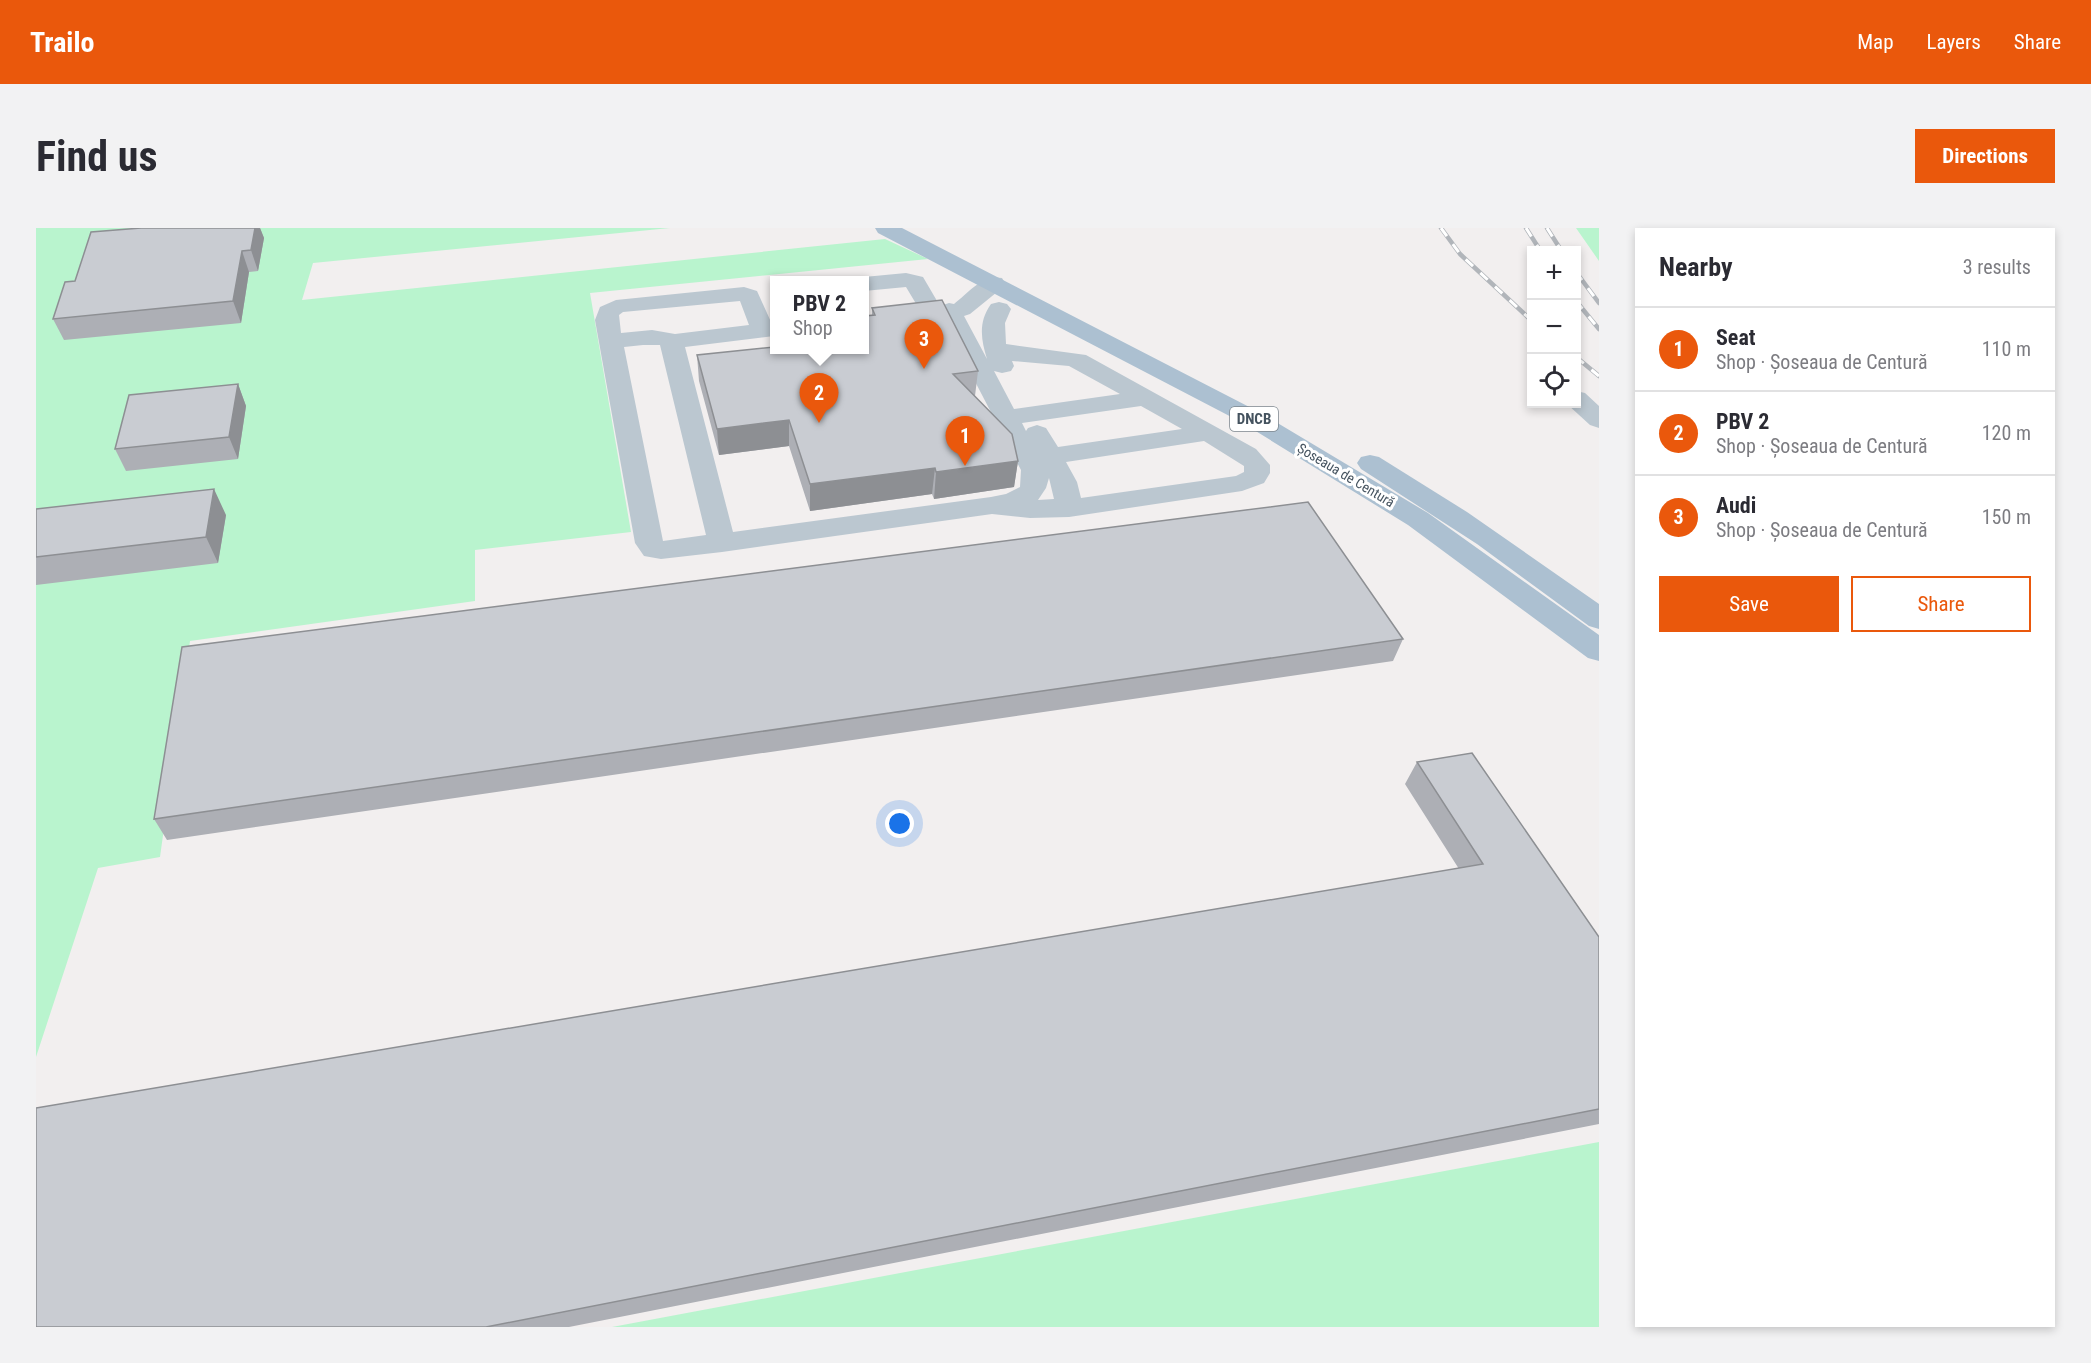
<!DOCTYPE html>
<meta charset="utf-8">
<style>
:root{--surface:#fff;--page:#f2f2f3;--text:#2b2b33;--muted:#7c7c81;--line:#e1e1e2;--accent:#ea580c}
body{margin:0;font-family:"Roboto Condensed",sans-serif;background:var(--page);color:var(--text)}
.controls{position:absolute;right:18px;top:18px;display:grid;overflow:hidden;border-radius:0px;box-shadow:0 3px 9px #0003}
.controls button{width:54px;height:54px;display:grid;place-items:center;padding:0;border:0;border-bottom:2px solid var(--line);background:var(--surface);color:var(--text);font:30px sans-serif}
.you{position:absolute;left:864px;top:596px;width:21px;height:21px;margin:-15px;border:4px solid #fff;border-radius:50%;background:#1a73e8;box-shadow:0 0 0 9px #1a73e833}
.badge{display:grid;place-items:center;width:39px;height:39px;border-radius:50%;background:var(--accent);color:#fff;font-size:20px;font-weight:700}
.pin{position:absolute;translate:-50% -50px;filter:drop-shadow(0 2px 3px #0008)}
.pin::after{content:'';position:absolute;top:32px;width:21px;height:18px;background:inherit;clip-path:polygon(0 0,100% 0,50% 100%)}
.popup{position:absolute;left:734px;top:48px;width:99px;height:78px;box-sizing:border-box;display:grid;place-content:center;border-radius:0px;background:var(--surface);filter:drop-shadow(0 2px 4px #0005);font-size:20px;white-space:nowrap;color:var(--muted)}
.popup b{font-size:22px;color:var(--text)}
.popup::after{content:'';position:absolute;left:50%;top:100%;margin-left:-12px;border:12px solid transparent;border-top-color:var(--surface)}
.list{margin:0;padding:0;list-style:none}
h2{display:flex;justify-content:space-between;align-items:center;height:78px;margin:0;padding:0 24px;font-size:26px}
h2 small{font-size:20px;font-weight:400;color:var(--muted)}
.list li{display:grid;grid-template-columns:39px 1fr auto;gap:18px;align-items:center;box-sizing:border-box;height:84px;padding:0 24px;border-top:2px solid var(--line)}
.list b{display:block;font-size:22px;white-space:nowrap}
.list p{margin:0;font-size:20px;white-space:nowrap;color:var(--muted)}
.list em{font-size:20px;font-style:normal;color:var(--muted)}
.actions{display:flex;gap:12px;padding:18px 24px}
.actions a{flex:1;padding:14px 0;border:2px solid var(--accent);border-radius:0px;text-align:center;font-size:21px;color:var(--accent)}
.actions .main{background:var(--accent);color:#fff}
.icon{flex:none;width:33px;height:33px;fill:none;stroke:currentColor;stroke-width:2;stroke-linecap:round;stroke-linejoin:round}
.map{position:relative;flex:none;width:1563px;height:1099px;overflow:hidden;border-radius:0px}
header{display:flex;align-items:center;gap:36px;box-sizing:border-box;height:84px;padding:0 30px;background:var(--accent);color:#fff}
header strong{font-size:28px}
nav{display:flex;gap:33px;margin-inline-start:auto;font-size:21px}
.intro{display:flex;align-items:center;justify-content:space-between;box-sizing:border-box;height:144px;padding:0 36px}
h1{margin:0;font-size:42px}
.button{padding:15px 27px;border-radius:0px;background:var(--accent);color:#fff;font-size:21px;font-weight:700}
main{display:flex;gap:36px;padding:0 36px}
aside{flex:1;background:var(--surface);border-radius:0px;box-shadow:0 3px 9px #0003}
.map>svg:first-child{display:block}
</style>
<header>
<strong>Trailo</strong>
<nav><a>Map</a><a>Layers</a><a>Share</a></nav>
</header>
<div class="intro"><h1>Find us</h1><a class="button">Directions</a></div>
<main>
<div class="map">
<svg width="1563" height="1099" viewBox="0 0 1563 1099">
<rect width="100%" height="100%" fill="#f2efef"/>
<path fill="#b9f4ce" d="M0 0H634L277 35 266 72 849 11 892 31 554 65 595 304 439 322V373L154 413 124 629 62 640 0 829Z
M1540 0H1563V33Z
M1563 914V1099H576Z"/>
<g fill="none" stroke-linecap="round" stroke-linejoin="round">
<path fill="#bbc7d0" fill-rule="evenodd" d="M870 45 887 49 904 78 913 75 918 76C932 65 947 46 966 50L969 55 966 60 934 86 928 88 951 131C945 112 942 94 955 76L963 74 971 76 975 81 969 95 970 116 1050 127 1220 221 1234 237V245L1228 255 1206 263 1033 289 994 290 956 286 686 324 625 331 608 328 599 315 559 92 564 79 580 72 708 59 721 63 735 94H738V108L649 119 697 304 955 269 970 266 984 259 985 242 905 88 896 91 888 89 870 59 828 63V52H819L828 49ZM704 73 713 97 639 106 616 102 585 105 583 87 587 84ZM607 117H624L670 307 627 313 588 119ZM976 133 1033 138 1084 166 978 181 958 143 966 145 975 143 978 138ZM1105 178 1146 201 1022 219 1010 200 1001 197 992 200 990 203 986 195ZM1168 213 1208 238V244L1200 248 1045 270 1041 254 1030 234ZM1013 250 1018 271 1002 272 1010 260Z
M1540 163 1549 165 1563 178V200L1554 197 1531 176H1540Z"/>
<path fill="#acc0d1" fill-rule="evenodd" d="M839 0H866L1223 184 1392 285 1563 407V433L1552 430 1372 297 1205 194 842 5Z
M1334 227 1343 229 1431 284 1563 376V401L1553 398 1441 316 1325 241 1321 235 1325 229Z"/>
<defs>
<path id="rail" d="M1405 0 1424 26 1496 93
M1490 0 1504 22
M1511 0 1525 22
M1540 44 1563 75
M1540 73 1563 101
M1540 129 1563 148"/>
</defs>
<use href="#rail" stroke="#b1b5ba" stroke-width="4.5"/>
<use href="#rail" stroke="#fff" stroke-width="3" stroke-dasharray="10" stroke-linecap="butt"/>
</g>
<path fill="#adafb5" d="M105 0H224L228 10 222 43 213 44 205 95 28 112 17 91 39 53Z
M836 80 942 143 939 168 982 233 978 259 898 271 896 266 774 283 753 218 683 227 663 153 661 127 828 122 836 87Z
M202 156 210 178 202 231 90 243 79 221Z
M0 281 190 287 182 335 0 357Z
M1367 411 1357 433 131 612 118 591Z
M1381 534 1563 709V896L533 1099H0L1423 641 1369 556Z"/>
<path fill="#8d8f93" d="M219 0H224L228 10 222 43 215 22Z
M206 23 213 44 205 95 197 73Z
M202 156 210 178 202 231 193 209Z
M753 192V218L683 227 681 201Z
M982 233 978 259 898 271 900 244Z
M899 240 896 266 774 283V256Z
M178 261 190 287 182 335 170 309Z"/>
<path fill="#c9ccd2" stroke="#8d8f93" stroke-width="1.5" d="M105 0H219L215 22 206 23 197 73 17 91 29 54 39 53 55 4Z
M906 72 942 143 917 146 976 206 982 233 900 244 899 240 774 256 753 192 681 201 661 127 738 119V122H828V88L839 87 836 80Z
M202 156 193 209 79 221 93 167Z
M178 261 170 309 0 329V281Z
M1272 274 1367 411 118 591 146 419Z
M1436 525 1563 709V881L450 1099H0V880L1447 636 1381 534Z"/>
<g text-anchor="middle" stroke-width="6" stroke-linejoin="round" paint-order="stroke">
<g font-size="14" fill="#45535f" stroke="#fff">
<text transform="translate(1310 247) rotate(31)" y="5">Șoseaua de Centură</text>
</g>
<rect fill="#fff" stroke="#7d878f" stroke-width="1.5" x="1194" y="179" width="48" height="24" rx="4.5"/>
<g font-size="15" font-weight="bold" fill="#45535f">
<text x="1218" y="196">DNCB</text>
</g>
</g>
</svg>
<div class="controls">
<button>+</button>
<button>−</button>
<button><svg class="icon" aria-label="locate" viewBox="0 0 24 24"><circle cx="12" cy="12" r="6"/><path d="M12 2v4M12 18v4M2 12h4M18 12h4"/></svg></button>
</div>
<div class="you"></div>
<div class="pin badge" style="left:929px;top:238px">1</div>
<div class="pin badge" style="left:783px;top:195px">2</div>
<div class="popup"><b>PBV 2</b>Shop</div>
<div class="pin badge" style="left:888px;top:141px">3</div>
</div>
<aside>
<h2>Nearby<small>3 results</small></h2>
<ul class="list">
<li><span class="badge">1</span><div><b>Seat</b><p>Shop · Șoseaua de Centură</p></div><em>110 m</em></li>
<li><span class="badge">2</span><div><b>PBV 2</b><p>Shop · Șoseaua de Centură</p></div><em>120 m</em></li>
<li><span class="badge">3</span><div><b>Audi</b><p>Shop · Șoseaua de Centură</p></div><em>150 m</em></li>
</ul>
<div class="actions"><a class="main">Save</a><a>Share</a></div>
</aside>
</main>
